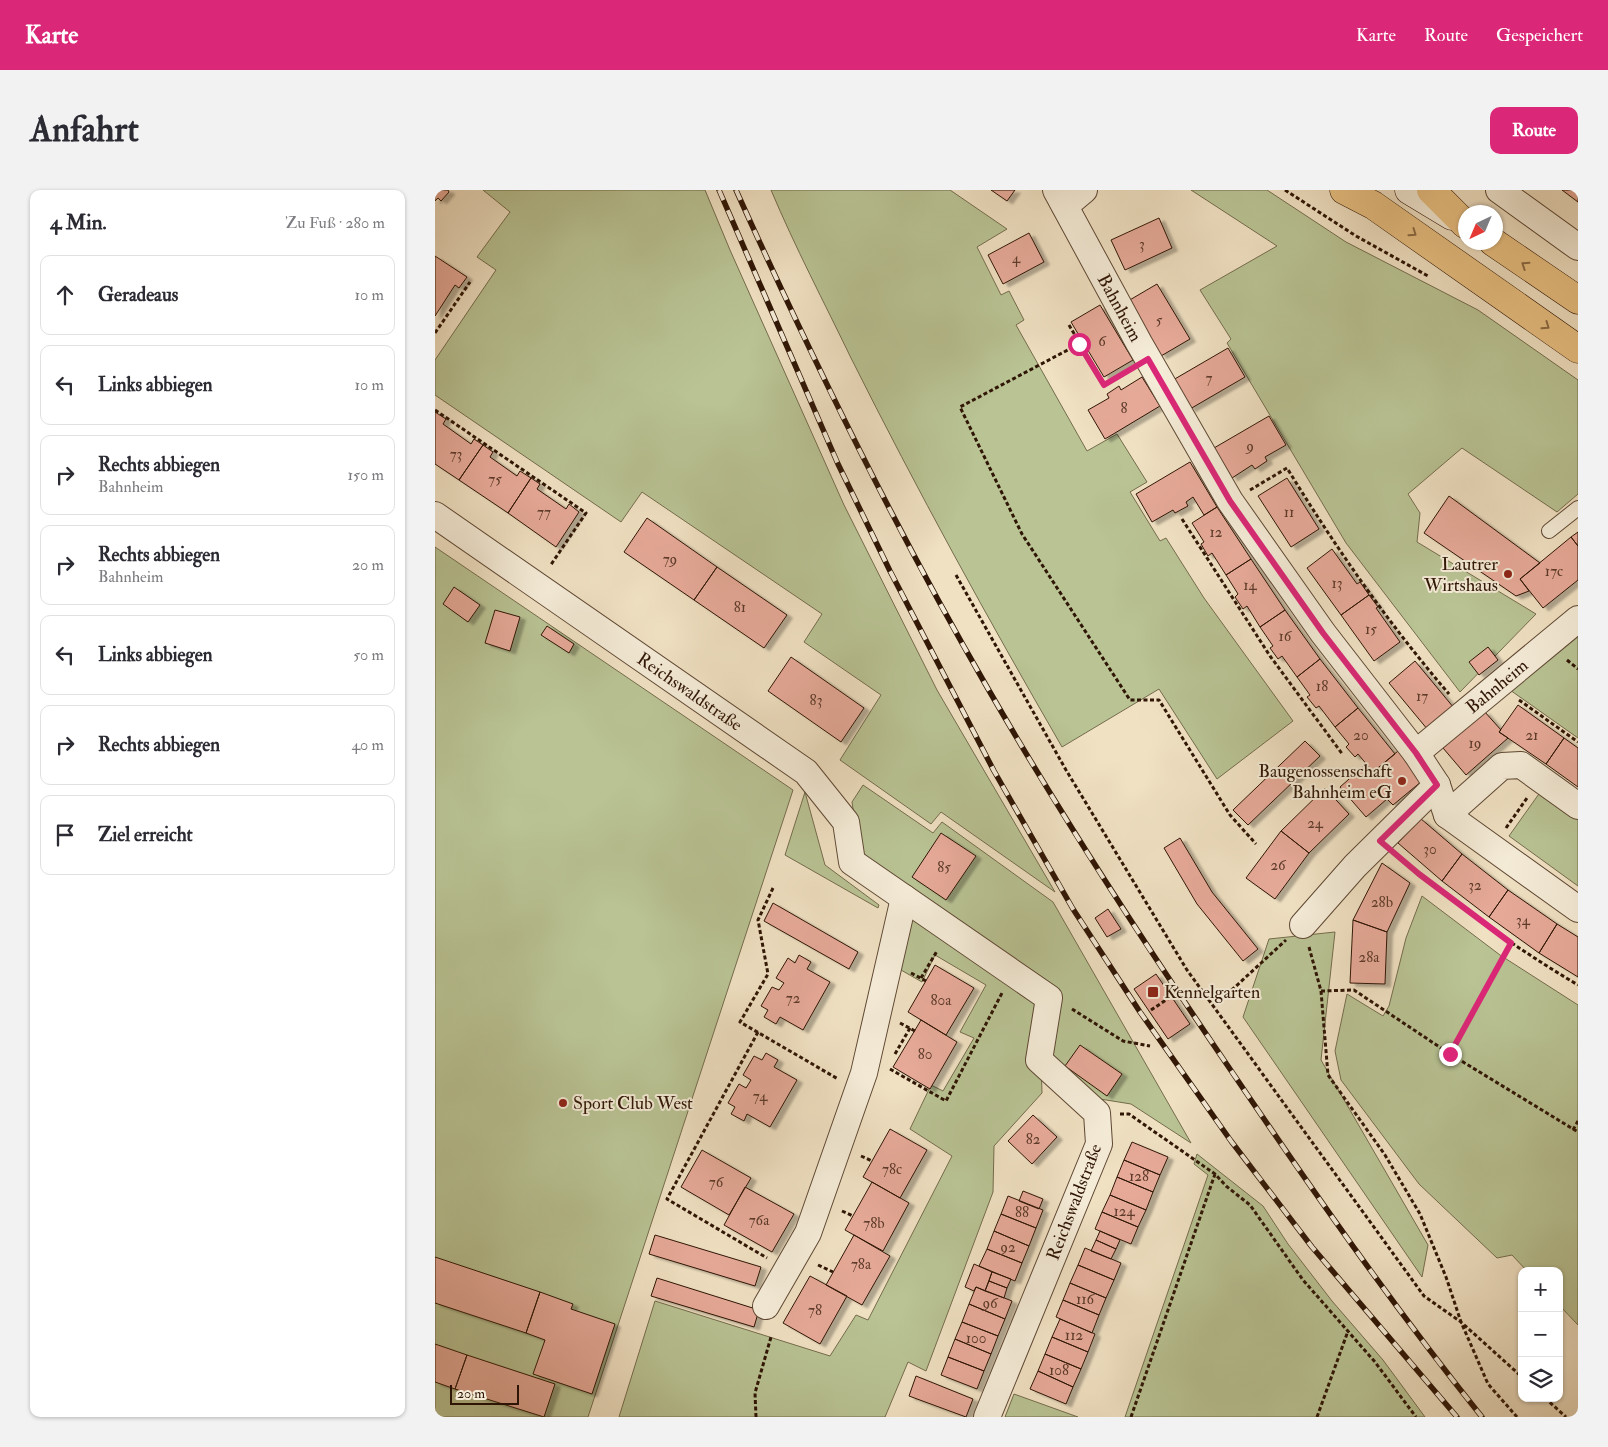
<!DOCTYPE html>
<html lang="de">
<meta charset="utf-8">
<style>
:root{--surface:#fff;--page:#f2f2f3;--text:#2b2b33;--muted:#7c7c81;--line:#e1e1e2;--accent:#db2777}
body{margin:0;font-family:"IM FELL Double Pica",serif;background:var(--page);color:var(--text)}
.controls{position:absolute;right:15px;bottom:15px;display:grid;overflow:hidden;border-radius:10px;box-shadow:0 1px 4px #0004}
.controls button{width:45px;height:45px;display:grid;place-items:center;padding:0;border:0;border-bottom:1px solid var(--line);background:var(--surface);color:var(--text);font:25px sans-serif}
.compass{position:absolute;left:1023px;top:15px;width:45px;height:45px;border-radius:50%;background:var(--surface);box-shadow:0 1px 4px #0004;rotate:224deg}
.scale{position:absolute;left:15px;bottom:12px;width:69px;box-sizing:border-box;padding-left:5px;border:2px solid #2f1505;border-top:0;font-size:14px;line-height:18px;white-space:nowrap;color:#2f1505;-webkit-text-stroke:4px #f5ecd8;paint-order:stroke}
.stop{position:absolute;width:15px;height:15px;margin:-11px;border:4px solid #db2777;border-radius:50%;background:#fff}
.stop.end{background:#db2777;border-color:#fff;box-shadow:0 1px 5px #0008}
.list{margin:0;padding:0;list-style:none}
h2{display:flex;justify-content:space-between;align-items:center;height:65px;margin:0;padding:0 20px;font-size:21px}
h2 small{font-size:16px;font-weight:400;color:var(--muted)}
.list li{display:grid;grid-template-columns:32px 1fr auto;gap:15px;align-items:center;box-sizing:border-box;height:80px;margin:0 10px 10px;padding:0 10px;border:1px solid var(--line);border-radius:10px}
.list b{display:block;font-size:19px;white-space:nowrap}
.list p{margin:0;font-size:16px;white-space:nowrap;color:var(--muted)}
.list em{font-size:16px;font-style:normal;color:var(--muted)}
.icon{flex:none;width:28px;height:28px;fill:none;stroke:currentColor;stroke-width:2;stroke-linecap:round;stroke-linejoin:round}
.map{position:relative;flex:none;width:1143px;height:1227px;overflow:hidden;border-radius:10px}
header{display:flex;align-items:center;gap:30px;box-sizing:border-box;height:70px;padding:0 25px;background:var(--accent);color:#fff}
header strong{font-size:24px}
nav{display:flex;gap:28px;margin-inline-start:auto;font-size:18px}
.intro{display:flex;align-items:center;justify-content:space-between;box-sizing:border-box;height:120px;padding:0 30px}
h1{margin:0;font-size:35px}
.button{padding:12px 22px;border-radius:10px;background:var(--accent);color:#fff;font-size:18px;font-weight:700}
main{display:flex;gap:30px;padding:0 30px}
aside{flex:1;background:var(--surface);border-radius:10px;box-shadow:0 1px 4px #0004}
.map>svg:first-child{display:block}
</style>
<header>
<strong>Karte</strong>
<nav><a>Karte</a><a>Route</a><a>Gespeichert</a></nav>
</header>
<div class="intro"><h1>Anfahrt</h1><a class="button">Route</a></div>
<main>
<aside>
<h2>4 Min.<small>Zu Fuß · 280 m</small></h2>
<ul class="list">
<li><svg class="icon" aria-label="ahead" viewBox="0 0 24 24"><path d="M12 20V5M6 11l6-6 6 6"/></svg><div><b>Geradeaus</b></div><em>10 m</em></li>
<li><svg class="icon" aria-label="left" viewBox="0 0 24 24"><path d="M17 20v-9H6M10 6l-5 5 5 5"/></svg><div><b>Links abbiegen</b></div><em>10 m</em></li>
<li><svg class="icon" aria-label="right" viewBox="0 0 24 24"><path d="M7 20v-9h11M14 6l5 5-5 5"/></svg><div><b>Rechts abbiegen</b><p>Bahnheim</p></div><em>150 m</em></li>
<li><svg class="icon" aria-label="right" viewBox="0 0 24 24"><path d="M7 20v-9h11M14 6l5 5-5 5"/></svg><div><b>Rechts abbiegen</b><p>Bahnheim</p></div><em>20 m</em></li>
<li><svg class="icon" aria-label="left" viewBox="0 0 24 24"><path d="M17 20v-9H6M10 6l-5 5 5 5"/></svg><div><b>Links abbiegen</b></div><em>50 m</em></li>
<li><svg class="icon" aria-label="right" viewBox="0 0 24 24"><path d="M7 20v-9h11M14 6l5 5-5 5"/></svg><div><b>Rechts abbiegen</b></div><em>40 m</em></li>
<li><svg class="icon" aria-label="arrive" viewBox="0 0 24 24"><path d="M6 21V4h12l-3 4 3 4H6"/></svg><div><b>Ziel erreicht</b></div></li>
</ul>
</aside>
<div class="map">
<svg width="1143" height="1227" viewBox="0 0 1143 1227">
<defs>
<filter id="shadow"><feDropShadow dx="5.5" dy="3" stdDeviation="1" flood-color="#0004"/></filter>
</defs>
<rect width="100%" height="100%" fill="#f0e1c3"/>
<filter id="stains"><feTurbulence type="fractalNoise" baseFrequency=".004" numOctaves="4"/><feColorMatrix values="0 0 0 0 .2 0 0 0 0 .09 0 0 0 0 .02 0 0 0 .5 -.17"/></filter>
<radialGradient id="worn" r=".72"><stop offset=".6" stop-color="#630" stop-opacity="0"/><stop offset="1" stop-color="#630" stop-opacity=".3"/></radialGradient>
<path fill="#b9c394" stroke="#746c4c" d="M48 0H270L295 60 409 315 502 500 620 702 506 622 496 634 405 570 446 505 369 452 387 424 207 302 186 332 0 205V170L61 80 42 67 75 22Z
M336 0H515L572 39 542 57 566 105 574 101 589 130 581 135 652 261 682 244 712 292 695 302 725 351 731 348 769 408 858 531 782 589 724 499 627 557C553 429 482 300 416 168 389 112 360 57 336 0Z
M756 0H832L911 52 1043 120 1143 190V304L1122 322 1027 258 973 304 985 323 982 352 1101 424 1025 502 911 353 792 153 796 149 765 100 842 56Z
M0 357 358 600 153 1227H0Z
M1143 443V548L1075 500Z
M428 595 498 643 507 632 618 712 756 953 696 914 665 909 617 868 622 800 425 666 417 612Z
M1106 601 1143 627V696L1074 646Z
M370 602 390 675 444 715 443 718 350 665Z
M987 706 1065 765 1143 815V1135L1124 1115V1081H1092L1077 1065 1062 1068 984 994 906 890 900 861 912 804 948 826 954 816 971 748Z
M472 721 604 812 607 903 559 956 558 1002 491 1181 473 1172 450 1227H184L220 1111 395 1166 421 1125 433 1130 517 966 475 939 496 895 508 901 539 848 525 842 551 795 500 765 487 792 459 776Z
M900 742 886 870 993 1055 987 1087 808 827 834 749Z
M762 964 828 1016 853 1054 897 1111 948 1170 990 1227H690L773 985 759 974Z
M579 1204 643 1227H570Z"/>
<path fill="#e7aa99" stroke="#2f1505" filter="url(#shadow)" d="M0 0H13L14 2 6 11 3 8 0 11Z
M556 0H580L572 11Z
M1127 0H1143V12Z
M724 28 737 58 690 80 676 50Z
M594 43 609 72 568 94 553 65Z
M0 66 32 87 24 98 20 95 0 126Z
M722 94 755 149 726 166 693 111Z
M665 115 698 170 669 187 636 132Z
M793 158 810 187 755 219 738 190Z
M707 187 725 216 670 249 653 220 674 208 672 204 684 196 686 200Z
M0 222 11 229 8 234 36 254 39 249 48 255 24 290 0 274Z
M834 226 851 255 830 267 832 271 820 279 817 275 797 288 779 258Z
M48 255 58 262 55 267 82 286 85 281 96 288 73 323 24 290Z
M755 272 782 317 769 325 758 307 751 312 753 316 740 323 738 320 717 332 701 304Z
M96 288 105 294 102 299 131 319 134 314 144 322 121 357 73 323Z
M852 288 884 339 856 357 823 306Z
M1014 306 1105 373 1085 389 1094 401 1081 406 989 343Z
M782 317 816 369 791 385 777 363 773 366 766 354 769 352 757 333Z
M212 328 282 377 259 410 189 362Z
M1143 342V356L1136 347Z
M1136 347 1143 356V390L1108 418 1085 389Z
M897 359 922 394 925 392 934 405 906 425 872 378Z
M816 369 850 420 825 437 812 416 808 419 800 407 803 404 791 385Z
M282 377 352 425 329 458 259 410Z
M19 397 45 415 33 432 8 414Z
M934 405 943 417 941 418 965 452 939 471 906 425Z
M60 420 85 427 75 461 50 453Z
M850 420 885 469 862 487 847 466 843 469 835 458 838 456 825 437Z
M112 436 139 454 134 463 106 445Z
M1053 457 1063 470 1044 485 1034 472Z
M356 467 429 518 406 552 333 501Z
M885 469 923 518 900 537 884 516 881 518 872 507 875 505 862 487Z
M980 471 1019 518 993 540 954 493Z
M1083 515 1129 548 1111 574 1064 542Z
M923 518 960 564 938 582 923 564 920 567 911 557 914 554 900 537Z
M1049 521 1066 540 1064 542 1073 548 1031 585 1008 558Z
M1129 548 1143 558V597L1111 574Z
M870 551 885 566 813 635 798 620Z
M963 561 987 591 958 615 952 609 931 627 905 597 931 574 938 582Z
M890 598 914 624 874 663 846 641Z
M985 628 1027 664 1007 691 963 653Z
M846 641 874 663 840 709 811 688Z
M506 643 541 666 511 710 477 687Z
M745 648 777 702 823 759 808 771 762 714 729 658Z
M1027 664 1073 700 1054 727 1007 691Z
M947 673 975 693 952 742 918 730Z
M1073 700 1122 734 1104 763 1054 727Z
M338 713 423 762 414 779 329 731Z
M673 719 686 739 672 747 660 728Z
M918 730 952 742 950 794 915 793Z
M1122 734 1143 747V787L1104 763Z
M364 765 376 772 372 779 395 792 368 840 345 827 341 834 329 827 333 820 326 816 337 797 344 800 349 793 341 788 353 768 360 773Z
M500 775 539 798 511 845 473 822Z
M721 784 755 834 733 849 699 799Z
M486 830 522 852 495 899 458 877Z
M645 855 687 884 672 906 630 876Z
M331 863 343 870 339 877 362 890 335 937 312 924 309 931 296 924 300 917 293 913 304 894 311 898 316 890 308 885 319 866 327 870Z
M598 925 622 947 597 974 573 951Z
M455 939 492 960 465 1008 428 987Z
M697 952 733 967 725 985 689 970Z
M267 960 316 988 294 1025 246 997Z
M689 970 725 985 718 1002 682 987Z
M682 987 718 1002 711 1020 675 1005Z
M437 992 474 1013 448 1061 410 1040Z
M310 997 359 1024 337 1062 289 1035Z
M588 1001 608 1009 604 1019 584 1011Z
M675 1005 711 1020 703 1037 667 1022Z
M573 1006 608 1020 601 1038 566 1024Z
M667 1022 703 1037 696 1054 660 1039Z
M566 1024 601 1038 594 1056 559 1041Z
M559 1041 594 1056 587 1073 552 1059Z
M665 1041 685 1050 681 1059 661 1050Z
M220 1045 326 1077 320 1096 214 1064Z
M419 1045 455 1066 427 1115 391 1095Z
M661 1050 681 1059 676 1069 656 1061Z
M650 1058 686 1073 679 1090 643 1075Z
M552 1059 587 1073 580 1091 544 1076Z
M0 1067 105 1102 91 1143 0 1113Z
M539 1074 557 1082 550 1101 541 1097 539 1101 530 1097Z
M643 1075 679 1090 671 1108 635 1093Z
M557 1082 576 1089 572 1098 554 1091Z
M375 1086 412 1106 385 1154 348 1133Z
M222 1088 324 1120 319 1137 216 1106Z
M554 1091 572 1098 569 1108 550 1101Z
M635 1093 671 1108 664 1125 628 1110Z
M541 1097 577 1111 570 1129 534 1114Z
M105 1102 138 1114 136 1119 180 1134 157 1204 98 1184 110 1150 91 1143Z
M628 1110 664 1125 657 1143 621 1127Z
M534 1114 570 1129 563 1146 527 1132Z
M625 1129 660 1144 653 1162 617 1147Z
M527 1132 563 1146 556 1164 520 1149Z
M617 1147 653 1162 646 1179 610 1164Z
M520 1149 556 1164 549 1181 513 1167Z
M0 1154 32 1165 20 1199 0 1192Z
M610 1164 646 1179 638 1197 603 1181Z
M32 1165 120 1194 109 1227 20 1199Z
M513 1167 549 1181 542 1199 506 1185Z
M603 1181 638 1197 631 1214 595 1199Z
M481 1186 538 1209 531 1227 474 1206Z"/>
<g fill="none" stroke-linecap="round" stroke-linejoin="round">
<defs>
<path id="lane" d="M1114 341 1143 318"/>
<g id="street">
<path id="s1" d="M621 0 704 153 795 311 888 443 981 563 1002 595 1012 625 1143 719"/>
<path d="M1064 0 1143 57"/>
<path d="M630 16 649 0"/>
<path id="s2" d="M0 325 371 582 411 632 417 672 614 808 604 870 662 923 664 954 552 1227"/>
<path id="s3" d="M981 563 1143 429"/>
<path d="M1012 625 1067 576 1086 575 1143 616"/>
<path d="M868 735 920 676 1002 595"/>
<path d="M331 1116 373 1043 429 883 469 708"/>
</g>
<path id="secondary" d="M974 0 1017 26"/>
<path id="primary" d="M909 0 938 15 1143 159
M996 0 1030 34
M1058 52 1143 110"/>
</defs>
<use href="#lane" stroke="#5f4834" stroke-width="16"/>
<use href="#street" stroke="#5f4834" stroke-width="28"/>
<use href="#secondary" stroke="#2f1505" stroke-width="29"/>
<use href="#primary" stroke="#2f1505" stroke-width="29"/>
<path stroke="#2f1505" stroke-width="3" stroke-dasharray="4 2.5" stroke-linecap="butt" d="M850 0 921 46 993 86
M634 135 669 195 693 181
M0 143 35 92
M644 154 525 217 587 344 695 510H724L795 625 821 654
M0 220 151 323 115 376
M815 300 852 278C901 358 953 433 1014 504
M747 329 835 466 908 565
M521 385 631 580 752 780 989 1106 1026 1132 1087 1187
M1132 470 1143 479
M1084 510 1143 552
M1071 638 1092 608
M963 666C1019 714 1079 757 1143 795
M338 698 323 730 333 784 305 832 403 889
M874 757 886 801 893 885 950 965 985 1024 1011 1087 1026 1132 1053 1194 1082 1227
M476 783 491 791
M486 788 502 761
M886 801 919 800 1015 864 1143 942
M787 809 851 750
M637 819 688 851 715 856
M716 820 737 806
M465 833 480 841
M323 842 232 1009 332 1068
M460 864 475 838
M1015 864 1076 753
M455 879 511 911 567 803
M685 924H694L780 984 791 996 815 1015 868 1090 940 1172 981 1227
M1138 940 1143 931
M426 966 437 971
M407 1021 418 1026
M383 1075 398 1082
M1110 1208 1131 1227
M321 1227 320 1203 336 1147
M696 1227 780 984
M882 1227 913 1141"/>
<use href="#lane" stroke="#f5ecd8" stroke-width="14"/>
<use href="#street" stroke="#f5ecd8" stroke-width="26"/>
<use href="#secondary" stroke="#f5ecd8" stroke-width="28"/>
<use href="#primary" stroke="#e8c082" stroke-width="28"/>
<defs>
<path id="rail" d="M284 0 403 274 455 381 559 581 638 719 705 822 796 951 877 1057 1022 1227
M301 0C377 169 459 336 552 497 628 629 711 756 797 882 877 1000 958 1116 1047 1227"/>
</defs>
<use href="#rail" stroke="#2f1505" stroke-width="5.5"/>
<use href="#rail" stroke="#f5ecd8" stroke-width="4" stroke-dasharray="11" stroke-linecap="butt"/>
</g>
<defs><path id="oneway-chevron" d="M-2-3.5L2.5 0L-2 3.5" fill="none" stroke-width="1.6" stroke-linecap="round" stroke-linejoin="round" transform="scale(1.25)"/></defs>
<g stroke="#8c6a44">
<use href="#oneway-chevron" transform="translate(978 43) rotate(35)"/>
<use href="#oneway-chevron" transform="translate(1090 75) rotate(-146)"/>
<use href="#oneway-chevron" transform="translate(1111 136) rotate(35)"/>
</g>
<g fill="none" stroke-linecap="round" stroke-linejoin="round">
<path stroke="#db2777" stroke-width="6" d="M644 154 669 195 713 169 795 311 888 443 981 563 1002 595 945 651 984 684 1076 753 1015 864"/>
</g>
<g fill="#8f2418" stroke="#f5ecd8" stroke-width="2">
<circle cx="1073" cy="384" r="5"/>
<circle cx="967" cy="591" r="5"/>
<rect x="712" y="796" width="12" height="12" rx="2.5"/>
<circle cx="128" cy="913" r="5"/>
</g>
<g text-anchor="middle" stroke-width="4" stroke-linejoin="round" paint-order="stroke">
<g font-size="15" fill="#5d3a2a">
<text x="707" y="59">3</text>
<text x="581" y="73">4</text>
<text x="724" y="135">5</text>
<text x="667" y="156">6</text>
<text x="774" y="193">7</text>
<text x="689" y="223">8</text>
<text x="815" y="261">9</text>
<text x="21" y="269">73</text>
<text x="60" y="294">75</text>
<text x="109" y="327">77</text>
<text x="854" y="327">11</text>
<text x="781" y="347">12</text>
<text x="235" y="374">79</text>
<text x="1119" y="386">17c</text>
<text x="902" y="398">13</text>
<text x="815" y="400">14</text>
<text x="305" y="422">81</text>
<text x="936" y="444">15</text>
<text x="850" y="451">16</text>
<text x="887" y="501">18</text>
<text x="987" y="511">17</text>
<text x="381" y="515">83</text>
<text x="926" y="550">20</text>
<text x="1097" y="550">21</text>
<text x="1040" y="558">19</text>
<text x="880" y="638">24</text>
<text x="995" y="664">30</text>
<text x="843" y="680">26</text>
<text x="509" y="682">85</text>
<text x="1040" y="700">32</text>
<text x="947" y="717">28b</text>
<text x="1088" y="735">34</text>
<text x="934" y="772">28a</text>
<text x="358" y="813">72</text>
<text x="506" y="815">80a</text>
<text x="490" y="869">80</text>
<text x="325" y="911">74</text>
<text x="598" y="954">82</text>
<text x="457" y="984">78c</text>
<text x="704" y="991">128</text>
<text x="281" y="997">76</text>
<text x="689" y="1026">124</text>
<text x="587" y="1027">88</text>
<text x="324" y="1035">76a</text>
<text x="439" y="1038">78b</text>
<text x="573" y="1062">92</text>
<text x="426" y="1079">78a</text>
<text x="650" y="1114">116</text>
<text x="555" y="1118">96</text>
<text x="380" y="1125">78</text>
<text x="639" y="1150">112</text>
<text x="541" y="1153">100</text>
<text x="624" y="1185">108</text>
</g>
<g font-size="18" fill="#2f1505" stroke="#f5ecd8">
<text dy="6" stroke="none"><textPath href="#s1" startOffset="134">Bahnheim</textPath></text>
<text dy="6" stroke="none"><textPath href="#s3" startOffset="105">Bahnheim</textPath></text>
<text dy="6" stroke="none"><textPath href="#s2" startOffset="310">Reichswaldstraße</textPath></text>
<text transform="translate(639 1012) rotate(-69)" y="6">Reichswaldstraße</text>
</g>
<g font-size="18" fill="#2f1505" stroke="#f5ecd8" text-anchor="end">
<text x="1063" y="380">Lautrer<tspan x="1063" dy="21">Wirtshaus</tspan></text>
<text x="957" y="587">Baugenossenschaft<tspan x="957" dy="21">Bahnheim eG</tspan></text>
<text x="729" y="808" text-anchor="start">Kennelgarten</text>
<text x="138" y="919" text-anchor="start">Sport Club West</text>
</g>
</g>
<rect width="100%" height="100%" filter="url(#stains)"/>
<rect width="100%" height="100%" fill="url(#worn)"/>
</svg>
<div class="controls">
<button>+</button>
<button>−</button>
<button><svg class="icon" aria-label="layers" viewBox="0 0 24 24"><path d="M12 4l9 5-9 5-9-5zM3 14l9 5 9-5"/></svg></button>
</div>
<svg class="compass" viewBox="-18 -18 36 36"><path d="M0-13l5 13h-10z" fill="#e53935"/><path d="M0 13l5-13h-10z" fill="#7c7c81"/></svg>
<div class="scale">20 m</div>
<div class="stop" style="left:644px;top:154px"></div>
<div class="stop end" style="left:1015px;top:864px"></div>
</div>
</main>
